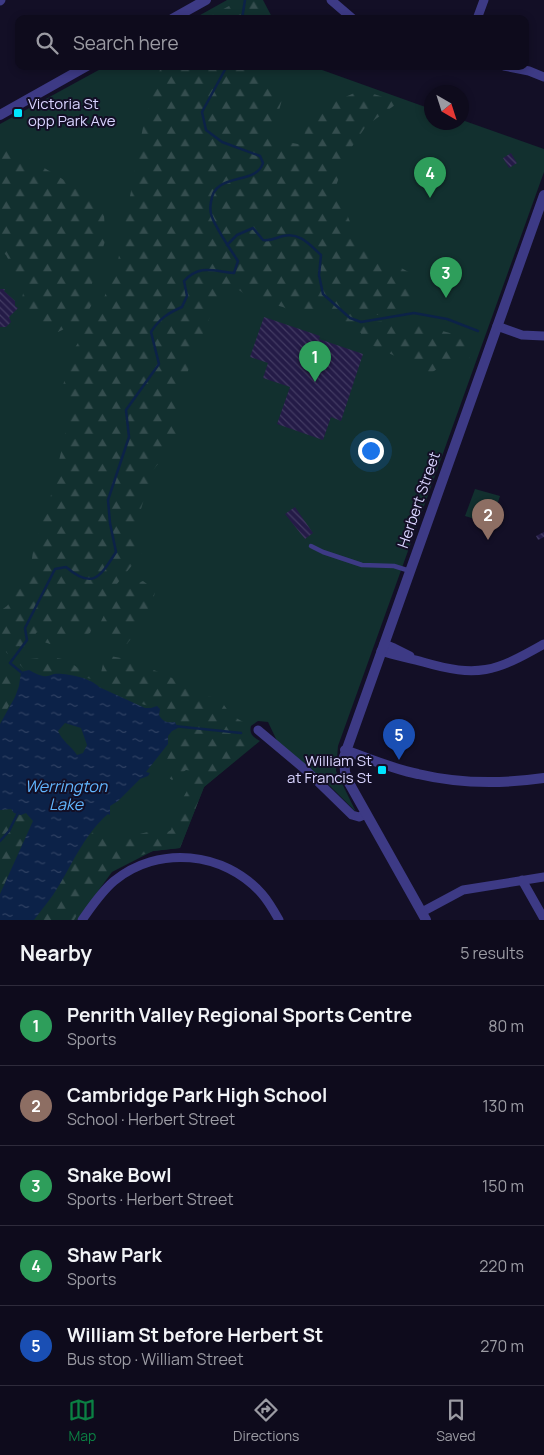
<!DOCTYPE html>
<meta charset="utf-8">
<style>
:root{--surface:#0e0b1c;--page:#1c1929;--text:#f1f3f6;--muted:#9b9ba3;--line:#2e2b3b;--accent:#0b8043}
body{margin:0;font-family:Manrope,sans-serif;background:var(--page);color:var(--text)}
.compass{position:absolute;left:424px;top:85px;width:45px;height:45px;border-radius:50%;background:var(--surface);box-shadow:0 2px 8px #0003;rotate:141deg}
.you{position:absolute;left:370px;top:450px;width:18px;height:18px;margin:-12px;border:4px solid #fff;border-radius:50%;background:#1a73e8;box-shadow:0 0 0 8px #1a73e833}
.badge{display:grid;place-items:center;width:32px;height:32px;border-radius:50%;background:var(--accent);color:#fff;font-size:16px;font-weight:700}
.pin{position:absolute;translate:-50% -41px;filter:drop-shadow(0 1px 2px #0008)}
.pin::after{content:'';position:absolute;top:26px;width:18px;height:15px;background:inherit;clip-path:polygon(0 0,100% 0,50% 100%)}
.list{margin:0;padding:0;list-style:none}
h2{display:flex;justify-content:space-between;align-items:center;height:65px;margin:0;padding:0 20px;font-size:21px}
h2 small{font-size:16px;font-weight:400;color:var(--muted)}
.list li{display:grid;grid-template-columns:32px 1fr auto;gap:15px;align-items:center;box-sizing:border-box;height:80px;padding:0 20px;border-top:1px solid var(--line)}
.list b{display:block;font-size:19px;white-space:nowrap}
.list p{margin:0;font-size:16px;white-space:nowrap;color:var(--muted)}
.list em{font-size:16px;font-style:normal;color:var(--muted)}
.icon{flex:none;width:28px;height:28px;fill:none;stroke:currentColor;stroke-width:2;stroke-linecap:round;stroke-linejoin:round}
.map{position:relative;flex:none;width:544px;height:920px;overflow:hidden}
.search{position:absolute;background:var(--surface);box-shadow:0 2px 8px #0003;left:15px;right:15px;top:15px;height:55px;display:flex;align-items:center;gap:12px;box-sizing:border-box;padding:0 18px;border-radius:10px;color:var(--muted);font-size:19px}
.sheet{height:465px;background:var(--surface)}
nav{display:flex;justify-content:space-around;align-items:center;box-sizing:border-box;height:70px;border-top:1px solid var(--line);background:var(--surface);font-size:14px;color:var(--muted)}
nav a{display:grid;justify-items:center;gap:2px}
nav .on{color:var(--accent)}
.map>svg:first-child{display:block}
</style>
<div class="map">
<svg width="544" height="920" viewBox="0 0 544 920">
<defs>
<pattern id="forest-firs" width="22" height="20" patternUnits="userSpaceOnUse" patternTransform="scale(1.25)"><rect width="22" height="20" fill="#12302f"/><path d="M5 1l3.5 6h-7zM16 11l3.5 6h-7z" fill="#344d4e"/></pattern>
<pattern id="water-ripples" width="26" height="14" patternUnits="userSpaceOnUse" patternTransform="scale(1.25)"><rect width="26" height="14" fill="#0c2248"/><path d="M2 4q2-2 4 0t4 0M15 11q2-2 4 0t4 0" fill="none" stroke="#2f4163"/></pattern>
<pattern id="building-back-hatch" width="6" height="6" patternUnits="userSpaceOnUse" patternTransform="scale(1.25)"><rect width="6" height="6" fill="#241b47"/><path d="M-1 5l2 2M0 0l6 6M5-1l2 2" fill="none" stroke="#433b63"/></pattern>
</defs>
<rect width="100%" height="100%" fill="#130f26"/>
<path fill="#12302f" d="M227 0H263L273 19H193Z
M106 66H311L431 109 432 122H462V120L544 149V172L338 746 336 771 356 812 324 780 278 743 268 722 258 721 251 726C249 734 253 737 260 741L204 787 180 848 153 851 112 872 77 920H0V124Z
M475 489 500 496 491 524 465 516Z"/>
<path fill="url(#forest-firs)" d="M240 0H255L265 19H205Z
M161 66H255L254 67 283 96 271 139 303 145 307 114 361 90 399 102 366 126 347 154 336 186 352 227 385 259 414 275 410 309 365 317 366 324 386 320 420 325 476 340 467 364 446 363 431 373 361 340V333L322 313 311 321 283 307 252 299 230 284 220 292 175 403 181 436 153 470 137 522 142 553 104 600 90 633C79 638 71 642 61 635L57 641 50 644 44 642 42 639 43 634 37 632 34 636V646L27 651 18 646 15 653 8 654 0 646V611L7 606 30 574 33 551 50 499 69 418 73 407 62 389 73 351 101 305 117 266 143 127Z
M0 141 69 183 104 212 105 241 92 284 95 299 83 320 58 332 31 323 21 303 24 289 6 255 0 250Z
M132 579 138 583 143 581 147 584 148 589 155 592 154 596 141 624 138 627V629L127 644 116 645 99 633 101 630 99 626C107 608 116 592 132 579Z
M105 655 131 660 188 685 198 695 219 698 231 715 245 723 250 737 249 749 204 787 180 848 153 851 134 858H125L112 864V870L102 884C90 886 80 911 74 920H34C57 888 75 853 100 823 107 827 107 830 107 839L120 845C125 843 127 840 130 838 140 833 156 829 166 833L171 830C177 812 183 793 196 778L195 773 203 764 202 763 193 771 186 770 172 780 166 776 163 770C167 756 174 744 183 732L175 721 166 722 160 715 165 703 157 700 151 706C131 704 113 687 95 680 85 677 75 675 65 675 61 674 57 672 54 672 49 673 47 675 42 674 35 672 31 668 24 669L20 665 19 660 52 657 67 660 81 670C89 669 94 674 101 673Z
M3 661H8V665C28 679 8 707 0 722V670Z
M11 809 14 813 21 815 26 813 33 820 0 894V811Z"/>
<path fill="url(#water-ripples)" fill-rule="evenodd" d="M29 670C33 672 38 675 43 676 48 677 50 675 54 674 67 673 90 678 99 687L145 708H151L157 706 160 709 159 715C163 722 167 723 175 722L178 728 172 731 168 736V744L146 772 150 773 148 776 140 779 118 801 110 806V815L108 814C83 835 71 868 53 895 47 903 40 912 34 920H0V894L33 821 26 813 21 815 14 813 11 809 0 810V724L15 697 19 686 21 672ZM65 723 81 728 87 745 83 753 77 755C71 746 62 741 58 731Z"/>
<g fill="none" stroke-linecap="round" stroke-linejoin="round">
<path stroke="#0c2248" stroke-width="2.5" d="M242 19 245 0
M227 245 237 235 253 228 263 240C272 241 275 238 283 236 300 232 310 245 321 255L319 275 323 294 350 318 361 322 414 313 447 319 478 331
M22 673 10 663 27 640 25 628 55 569 66 567C93 590 100 577 116 552L110 523 108 500 129 437 126 410 159 364 151 332C159 319 168 313 182 307L187 296 184 281C200 264 213 271 234 273L238 261C230 249 217 230 212 217 210 212 210 207 211 202 214 171 256 186 263 163L260 156 222 142 206 130 202 112 227 66
M174 726 241 733
M0 841 9 831 18 813"/>
</g>
<path fill="url(#building-back-hatch)" d="M511 153 517 163 509 168 503 158Z
M0 289H5L4 291 15 301V306L18 308 9 317 11 322 6 327H0Z
M264 317 320 336 319 339 363 354 341 421 331 417 323 440 277 424 290 387 263 378 268 363 250 357Z
M295 507 313 533 305 539 285 514Z
M544 532V537L538 540 536 536Z"/>
<g fill="none" stroke-linecap="round" stroke-linejoin="round">
<path stroke="#3d3a85" stroke-width="4.5" d="M311 546 323 552 362 565 394 566 410 571"/>
<path stroke="#3d3a85" stroke-width="9" d="M331 0 353 19
M0 1 1 0
M477 19 484 0
M504 66 529 71 544 77
M497 326 522 335 544 336
M384 644 394 648 410 656
M381 651C395 656 409 658 423 662 478 678 495 672 544 644
M258 730 308 772 352 815 359 817 366 814
M522 880 544 919
M422 912 463 890 544 877
M82 920C92 906 101 892 114 881 158 845 224 851 262 894 269 902 274 911 279 920"/>
<path stroke="#3d3a85" stroke-width="10" d="M172 19 206 0
M0 115 87 66
M345 750C369 759 393 769 418 774 460 784 502 784 544 778
M426 920 348 781 345 772 344 757 544 195"/>
</g>
<g fill="#00e5ff" stroke="#130f26" stroke-width="2">
<rect x="13" y="108" width="10" height="10" rx="2.5"/>
<rect x="377" y="765" width="10" height="10" rx="2.5"/>
</g>
<g text-anchor="middle" stroke-width="4" stroke-linejoin="round" paint-order="stroke">
<g font-size="15" fill="#d9d4ff" stroke="#130f26" text-anchor="start">
<text x="28" y="109">Victoria St<tspan x="28" dy="17">opp Park Ave</tspan></text>
<text x="372" y="766" text-anchor="end">William St<tspan x="372" dy="17">at Francis St</tspan></text>
</g>
<g font-size="15" fill="#d9d4ff" stroke="#130f26">
<text transform="translate(419 500) rotate(-71)" y="5">Herbert Street</text>
</g>
<g font-size="16" font-style="italic" fill="#62b6ff" stroke="#130f26">
<text x="66" y="792">Werrington<tspan x="66" dy="18">Lake</tspan></text>
</g>
</g>
</svg>
<svg class="compass" viewBox="-18 -18 36 36"><path d="M0-13l5 13h-10z" fill="#e53935"/><path d="M0 13l5-13h-10z" fill="#9b9ba3"/></svg>
<div class="you"></div>
<div class="pin badge" style="left:315px;top:382px;background:#2e9e5b">1</div>
<div class="pin badge" style="left:488px;top:540px;background:#8d6e63">2</div>
<div class="pin badge" style="left:446px;top:298px;background:#2e9e5b">3</div>
<div class="pin badge" style="left:430px;top:198px;background:#2e9e5b">4</div>
<div class="pin badge" style="left:399px;top:760px;background:#1a4fb4">5</div>
<div class="search"><svg class="icon" aria-label="search" viewBox="0 0 24 24"><circle cx="10" cy="10" r="6"/><path d="M15 15l6 6"/></svg>Search here</div>
</div>
<section class="sheet">
<h2>Nearby<small>5 results</small></h2>
<ul class="list">
<li><span class="badge" style="background:#2e9e5b">1</span><div><b>Penrith Valley Regional Sports Centre</b><p>Sports</p></div><em>80 m</em></li>
<li><span class="badge" style="background:#8d6e63">2</span><div><b>Cambridge Park High School</b><p>School · Herbert Street</p></div><em>130 m</em></li>
<li><span class="badge" style="background:#2e9e5b">3</span><div><b>Snake Bowl</b><p>Sports · Herbert Street</p></div><em>150 m</em></li>
<li><span class="badge" style="background:#2e9e5b">4</span><div><b>Shaw Park</b><p>Sports</p></div><em>220 m</em></li>
<li><span class="badge" style="background:#1a4fb4">5</span><div><b>William St before Herbert St</b><p>Bus stop · William Street</p></div><em>270 m</em></li>
</ul>
</section>
<nav>
<a class="on"><svg class="icon" aria-label="map" viewBox="0 0 24 24"><path d="M3 6l6-2 6 2 6-2v14l-6 2-6-2-6 2zM9 4v14M15 6v14"/></svg>Map</a>
<a><svg class="icon" aria-label="directions" viewBox="0 0 24 24"><path d="M12 3l9 9-9 9-9-9zM9 14v-3h6M13 9l2 2-2 2"/></svg>Directions</a>
<a><svg class="icon" aria-label="saved" viewBox="0 0 24 24"><path d="M7 4h10v16l-5-4-5 4z"/></svg>Saved</a>
</nav>
